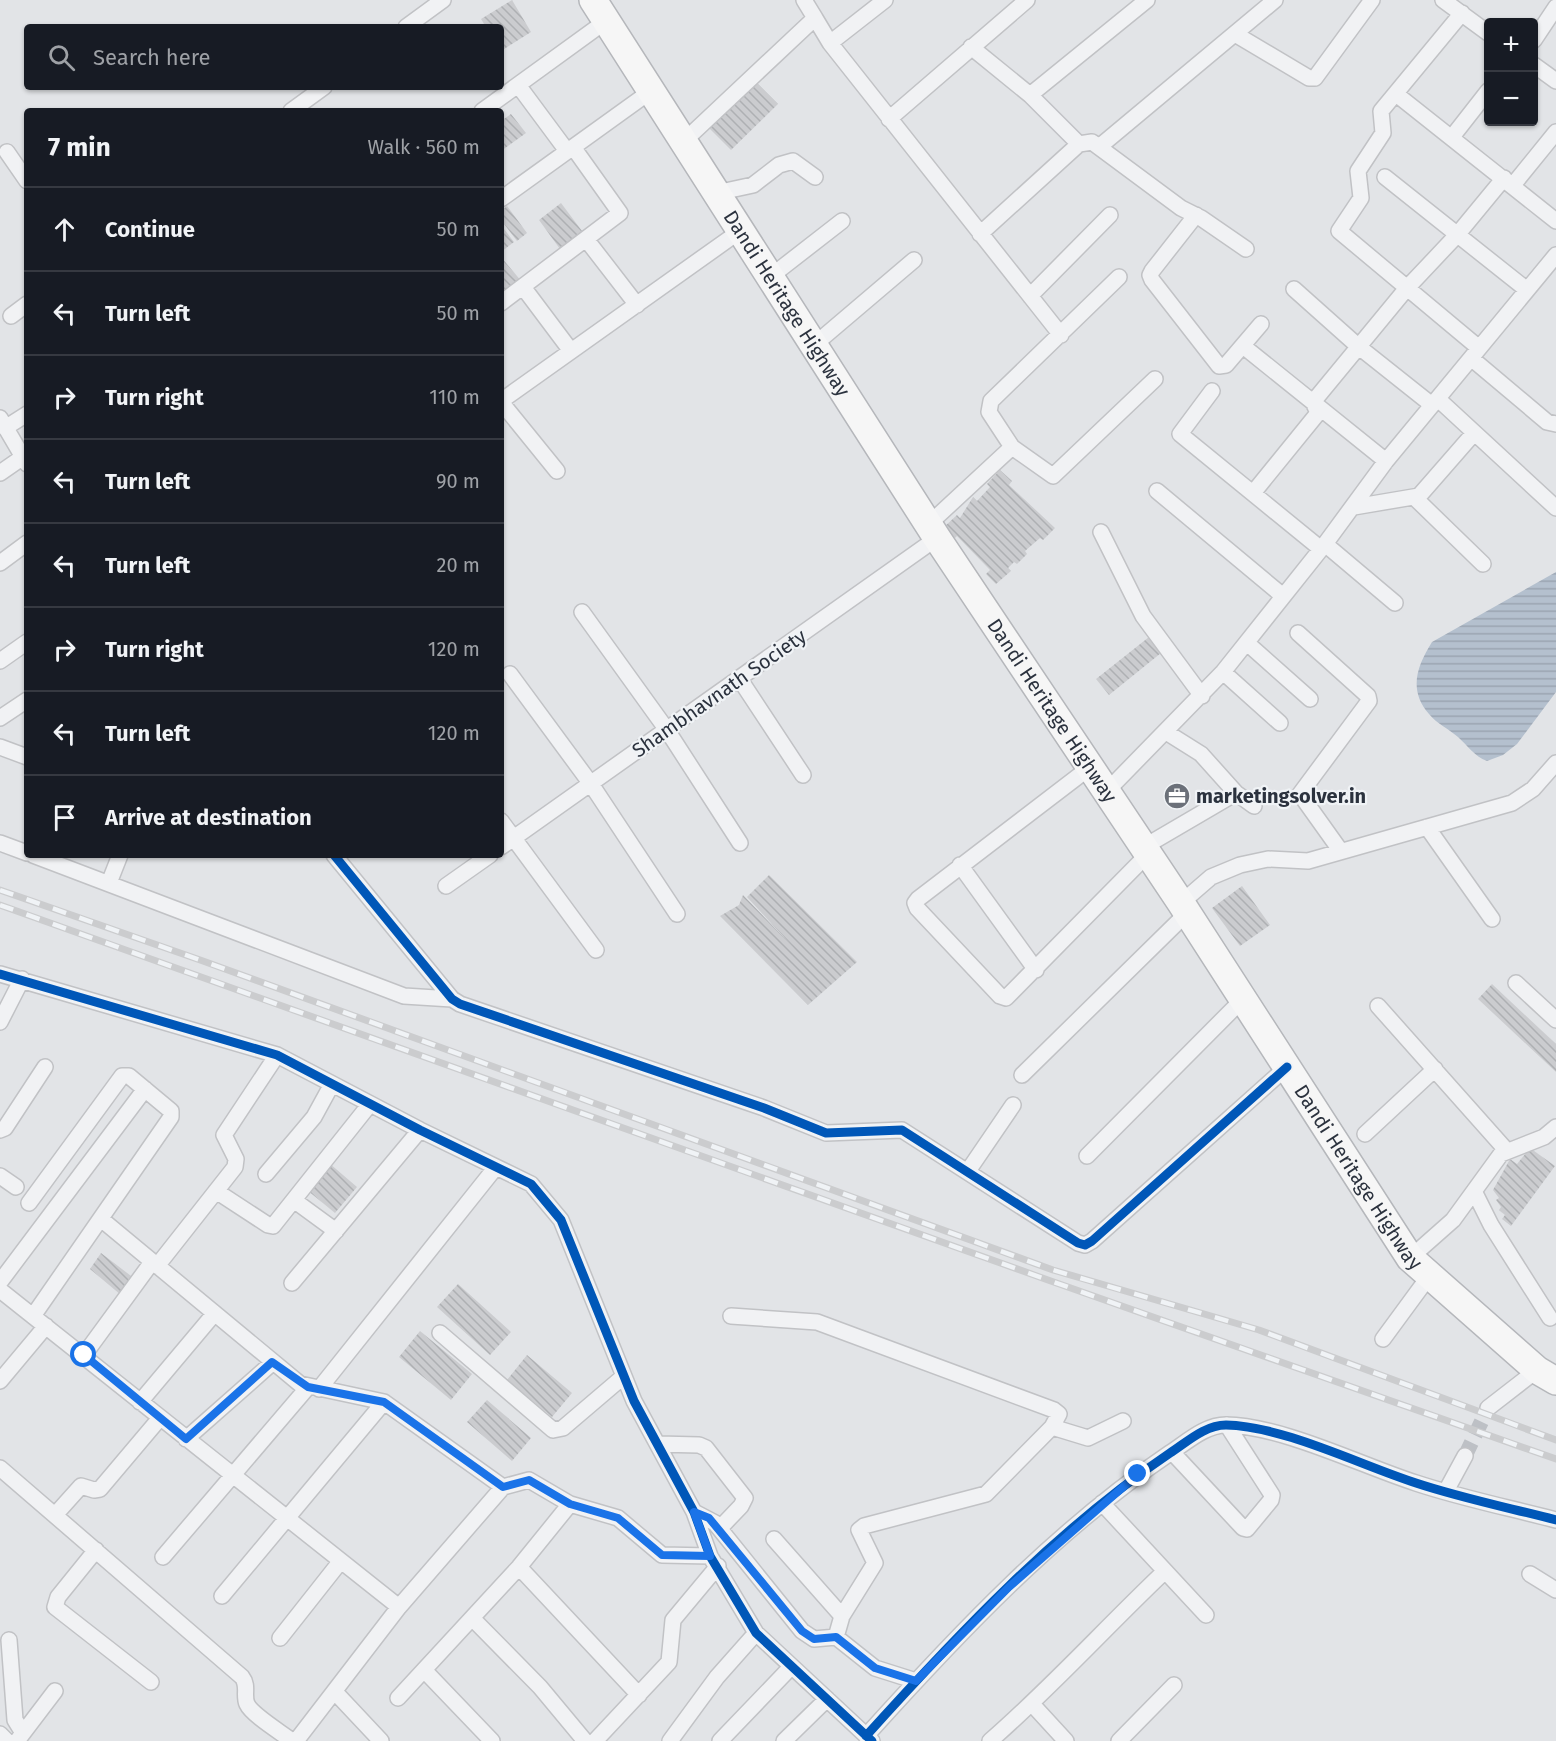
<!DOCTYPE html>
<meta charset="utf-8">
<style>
:root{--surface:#171b24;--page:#242831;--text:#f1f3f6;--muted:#9ea1a6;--line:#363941}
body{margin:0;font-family:"Fira Sans",sans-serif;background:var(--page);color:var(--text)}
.controls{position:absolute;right:18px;top:18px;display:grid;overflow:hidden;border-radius:6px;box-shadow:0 2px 4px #0004}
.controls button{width:54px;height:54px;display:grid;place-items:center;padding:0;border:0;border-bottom:2px solid var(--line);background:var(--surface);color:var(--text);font:30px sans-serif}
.stop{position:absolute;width:18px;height:18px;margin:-14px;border:4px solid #1a73e8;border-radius:50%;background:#fff}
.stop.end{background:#1a73e8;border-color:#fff;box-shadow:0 2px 6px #0008}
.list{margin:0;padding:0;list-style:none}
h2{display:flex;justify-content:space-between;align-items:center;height:78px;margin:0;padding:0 24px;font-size:26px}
h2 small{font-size:20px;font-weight:400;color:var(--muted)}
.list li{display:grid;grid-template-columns:39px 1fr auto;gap:18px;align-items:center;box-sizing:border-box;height:84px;padding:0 24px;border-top:2px solid var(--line)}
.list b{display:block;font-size:22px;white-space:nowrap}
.list em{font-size:20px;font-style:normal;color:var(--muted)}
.icon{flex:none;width:33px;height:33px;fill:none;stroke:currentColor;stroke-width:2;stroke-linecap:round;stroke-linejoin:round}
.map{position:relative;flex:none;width:1556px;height:1741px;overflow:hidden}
.search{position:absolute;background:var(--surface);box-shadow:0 2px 4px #0004;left:24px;top:24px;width:480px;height:66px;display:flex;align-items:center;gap:15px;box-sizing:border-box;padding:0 21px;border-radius:6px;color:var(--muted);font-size:22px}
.panel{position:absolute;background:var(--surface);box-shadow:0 2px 4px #0004;left:24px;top:108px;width:480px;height:750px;border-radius:6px}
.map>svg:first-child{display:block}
</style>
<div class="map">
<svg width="1556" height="1741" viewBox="0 0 1556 1741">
<defs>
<pattern id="water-rules" width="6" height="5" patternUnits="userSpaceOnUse" patternTransform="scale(1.5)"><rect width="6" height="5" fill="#b4c0ce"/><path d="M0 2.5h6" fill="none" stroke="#9ba5b2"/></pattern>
<pattern id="building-back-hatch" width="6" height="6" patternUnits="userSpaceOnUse" patternTransform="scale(1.5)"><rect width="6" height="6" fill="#cbcccf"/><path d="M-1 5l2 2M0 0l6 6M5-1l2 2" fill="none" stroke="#aeb0b3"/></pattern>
</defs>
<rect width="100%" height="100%" fill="#e2e4e7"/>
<path fill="url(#water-rules)" d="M1556 572V692L1517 744 1503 755 1487 761C1474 756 1468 746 1458 737 1449 729 1437 724 1429 714 1408 690 1417 666 1432 642Z"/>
<path fill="url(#building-back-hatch)" d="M512 0 531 32 501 51V27H486L481 19Z
M756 82 778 104 731 150 709 128Z
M511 114 526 133 501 151V121Z
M561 203 582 231 560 249 539 220Z
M507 206 527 233 517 241 501 220V211Z
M501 225 514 242 501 252Z
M501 257 522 282 503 295 501 292Z
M1000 470 1012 481 1009 485 1055 528 1043 540 1040 538 1025 551 1027 554 1017 564 1014 562 1008 568 1011 571 996 584 986 574 990 570 957 536 955 538 944 527 957 515 960 518 973 497 977 501 990 487 987 484Z
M1149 637 1161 653 1109 695 1096 679Z
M769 875 857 962 808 1005 720 916 739 905 743 895 796 950 747 897Z
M1242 886 1270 925 1240 946 1212 908Z
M1492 984 1556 1044V1072L1478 999Z
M1530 1148 1555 1166 1511 1226 1502 1219 1505 1215 1499 1210 1501 1207 1496 1200 1499 1198 1493 1190 1510 1159 1517 1164Z
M329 1163 357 1187 335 1213 307 1190Z
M101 1253 135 1279 121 1295 90 1269Z
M458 1284 511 1332 490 1355 437 1307Z
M420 1331 472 1374 451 1400 399 1357Z
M527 1355 572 1393 552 1417 507 1380Z
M487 1400 531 1438 512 1461 467 1422Z"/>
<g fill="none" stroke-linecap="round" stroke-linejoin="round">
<path stroke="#bdc0c5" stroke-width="15" stroke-dasharray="15 8" stroke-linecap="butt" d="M1465 1456 1488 1408"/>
<defs>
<path id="street" d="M804 0 815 18
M1443 0 1488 33
M1462 13 1381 111 1383 133 1358 171 1361 198 1339 231 1479 348
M406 27 443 0
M1235 34 1309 78H1315L1372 0
M1534 40 1556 7
M830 43 1061 335
M971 47 1030 95 1079 144
M1534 65 1556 81
M518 85 567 151
M1396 94 1556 221
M1030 95 1147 0
M291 111 324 87
M482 111 606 21
M889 119 1027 0
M1452 137 1488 91
M683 142 815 18 830 43 885 0
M1099 147 1275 0
M7 152 27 181
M1385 177 1527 290
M1513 185 1556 132
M716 193 753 185 779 165 793 161 815 177
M501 199 651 91
M1196 215 1152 271 1150 275 1152 280 1219 366 1226 365 1261 324
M980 234 1079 144 1092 142 1181 208 1201 218 1246 249
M586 239 637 305
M770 277 842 221
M523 287 571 351
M1294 289 1359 347 1432 405
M1030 296 1110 215
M501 303 620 213 573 147
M11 316 27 304
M814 345 914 260
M1243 346 1386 461
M1471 358 1547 422 1556 424
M1212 391 1180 434 1321 549
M1438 399 1556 508
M501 401 740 231
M501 402 557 471
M0 418 27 464
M5 428 27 414
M1012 447 1053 476 1155 379
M0 473 23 457
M1157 491 1283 596
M1253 493 1318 413 1313 402 1407 288 1457 235 1504 178
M1415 498 1483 564
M1354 507 1419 496 1474 433
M929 524 1012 447 989 412 991 401 1119 277
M1101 532 1143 616 1202 696
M1325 544 1395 603
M0 563 27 543
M582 612 667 730 740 843
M1298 633 1368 696 1369 701 1300 794 1340 850
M1247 643 1310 699
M0 661 27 642
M1223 672 1280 723
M510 674 591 784 677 914
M739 678 803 775
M0 718 27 700
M1166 732 1201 754 1236 793 1254 806
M0 747 27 757
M1089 768 918 899 915 903 917 908 1000 996 1006 998 1147 855
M1105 793 1223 672 1325 544 1386 461 1556 255
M501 821 596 950
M1427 827 1492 919
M0 843 27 853
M501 847 937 538
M1142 848 1236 793
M33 855 404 996 452 999
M334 855 452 999 460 1004 764 1108 826 1133 902 1130 1078 1243 1085 1245 1092 1241 1287 1067
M960 865 1036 970
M109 883 120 855
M446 886 490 855
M1181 903 1211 877 1240 865 1268 859 1308 861 1512 803 1533 789 1556 763
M0 974 277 1055 420 1130 531 1184 561 1220 634 1401 694 1512 710 1556 756 1633 872 1741
M1516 983 1556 1020
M1378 1006 1507 1151
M0 1022 22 979
M1022 1075 1187 913
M0 1130 5 1128 45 1067
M1365 1134 1435 1069
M1087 1156 1243 999
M968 1171 1013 1105
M266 1174 314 1117 332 1084
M0 1176 16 1187
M216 1191 268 1225 273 1226 370 1104
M1474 1191 1491 1225 1550 1318
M295 1201 336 1231
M29 1203 122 1076H129L171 1111V1117L33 1316
M101 1219 300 1384 384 1402 503 1487
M1410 1258 1453 1220 1501 1154 1544 1137 1556 1127
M157 1266 235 1167 236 1159 224 1135 277 1055
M0 1282 145 1089
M292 1283 420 1130
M0 1290 399 1607
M731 1316 817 1322 1054 1410 1059 1414 1052 1427 986 1494 864 1526 859 1530 875 1563 842 1616 836 1637
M440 1333 553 1430 563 1428 624 1376
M1383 1339 1430 1275
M84 1355 152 1262
M0 1381 46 1326
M319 1389 496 1167
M140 1402 214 1314
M1488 1408 1537 1370
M1052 1427 1088 1438 1123 1421
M186 1439 272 1363
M658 1444 699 1445 706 1448 745 1498 741 1506 720 1528
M1172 1452 1243 1528 1247 1529 1271 1500 1272 1495 1227 1425
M0 1468 242 1677C249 1686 243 1695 247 1704 252 1715 282 1733 292 1741
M1446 1491 1465 1456
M1102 1503 1206 1615
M694 1512 715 1523 802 1631 814 1639 836 1637 875 1668 916 1681
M55 1515 81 1486 94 1490 100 1489 160 1418
M774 1539 842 1616
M96 1550 58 1597 55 1607 151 1682
M163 1557 308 1387
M519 1567 639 1695
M1530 1574 1556 1590
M222 1596 384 1402
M472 1618 540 1687 585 1741
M280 1638 340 1562
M9 1640 15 1720 23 1733
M424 1670 492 1741
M335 1692 381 1741
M398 1698 519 1567 570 1504
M1032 1704 1066 1741
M0 1734 7 1741
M866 1736C958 1634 1056 1530 1170 1453 1187 1442 1205 1425 1226 1425 1283 1426 1360 1465 1416 1483 1461 1498 1510 1508 1556 1520
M17 1741 55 1691
M296 1741 399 1607 503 1487 529 1480 570 1504 618 1518 662 1555 710 1556
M595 1741 669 1662 673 1620 718 1566
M670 1741 717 1677 756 1633
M720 1741 791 1667
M784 1741 827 1699
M990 1741C1051 1688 1105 1628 1164 1572
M1119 1741 1174 1685"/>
<g id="highway">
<path id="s1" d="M593 0 937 538 1181 903 1410 1258 1537 1370 1556 1381"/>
</g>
</defs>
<use href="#street" stroke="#c1c2c5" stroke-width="18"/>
<use href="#highway" stroke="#b5b7bb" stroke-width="30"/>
<use href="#street" stroke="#f1f2f4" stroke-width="15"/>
<use href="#highway" stroke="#f6f6f6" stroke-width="27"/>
<defs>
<path id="rail" d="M0 890 203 961 1053 1270 1259 1330 1556 1440
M0 905 1048 1280 1556 1459"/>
</defs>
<use href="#rail" stroke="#cbccce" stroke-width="7"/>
<use href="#rail" stroke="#f0f3f6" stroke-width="4.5" stroke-dasharray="14" stroke-linecap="butt"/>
<defs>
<path id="cycleway" d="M334 855 452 999 460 1004 764 1108 826 1133 902 1130 1078 1243 1085 1245 1092 1241 1287 1067
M0 974 277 1055 420 1130 531 1184 561 1220 634 1401 694 1512 710 1556 756 1633 872 1741
M866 1736C958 1634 1056 1530 1170 1453 1187 1442 1205 1425 1226 1425 1283 1426 1360 1465 1416 1483 1461 1498 1510 1508 1556 1520"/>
</defs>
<use href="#cycleway" stroke="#f0f3f6" stroke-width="13"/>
<use href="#cycleway" stroke="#0057b8" stroke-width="9"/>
</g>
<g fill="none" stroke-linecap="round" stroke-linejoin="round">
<path stroke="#1a73e8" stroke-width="8" d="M84 1355 186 1439 272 1362 308 1387 384 1402 503 1487 529 1480 570 1504 618 1518 662 1555 710 1556 694 1512 709 1518 802 1631 814 1639 836 1637 875 1668 916 1681 1009 1587 1138 1474"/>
</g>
<defs>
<symbol id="office-disc" viewBox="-11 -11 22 22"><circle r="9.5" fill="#6b7079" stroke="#f0f3f6"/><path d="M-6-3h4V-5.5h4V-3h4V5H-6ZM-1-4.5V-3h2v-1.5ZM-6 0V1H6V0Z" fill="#fff"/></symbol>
</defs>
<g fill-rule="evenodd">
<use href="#office-disc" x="1162" y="781" width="30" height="30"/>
</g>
<g text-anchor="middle" stroke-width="4.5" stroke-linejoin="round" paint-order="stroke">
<g font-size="20" fill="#2b323e" stroke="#f0f3f6">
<text dy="7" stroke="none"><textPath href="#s1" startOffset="360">Dandi Heritage Highway</textPath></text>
<text transform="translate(719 693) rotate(-35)" y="7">Shambhavnath Society</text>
<text dy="7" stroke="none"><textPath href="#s1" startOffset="846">Dandi Heritage Highway</textPath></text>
<text dy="7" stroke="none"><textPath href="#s1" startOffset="1404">Dandi Heritage Highway</textPath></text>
</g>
<g font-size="20" font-weight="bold" fill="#2b323e" stroke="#f0f3f6" text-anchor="start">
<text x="1196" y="803">marketingsolver.in</text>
</g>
</g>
</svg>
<div class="controls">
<button>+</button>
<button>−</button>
</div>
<div class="stop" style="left:84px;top:1355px"></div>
<div class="stop end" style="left:1138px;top:1474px"></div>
<div class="search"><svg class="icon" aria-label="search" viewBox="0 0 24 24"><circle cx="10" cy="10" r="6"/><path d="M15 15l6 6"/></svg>Search here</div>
<section class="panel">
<h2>7 min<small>Walk · 560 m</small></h2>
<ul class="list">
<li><svg class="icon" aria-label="ahead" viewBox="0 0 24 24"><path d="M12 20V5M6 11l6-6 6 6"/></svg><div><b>Continue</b></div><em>50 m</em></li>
<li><svg class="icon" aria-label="left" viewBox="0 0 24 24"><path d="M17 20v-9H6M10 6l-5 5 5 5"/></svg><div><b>Turn left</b></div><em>50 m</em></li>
<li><svg class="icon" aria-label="right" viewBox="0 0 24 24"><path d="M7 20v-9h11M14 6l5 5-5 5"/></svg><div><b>Turn right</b></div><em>110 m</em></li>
<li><svg class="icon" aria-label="left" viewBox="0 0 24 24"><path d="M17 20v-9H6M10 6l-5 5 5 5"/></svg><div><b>Turn left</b></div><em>90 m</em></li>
<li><svg class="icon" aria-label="left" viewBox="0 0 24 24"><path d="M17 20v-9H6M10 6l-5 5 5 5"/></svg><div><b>Turn left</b></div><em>20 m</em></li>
<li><svg class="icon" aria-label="right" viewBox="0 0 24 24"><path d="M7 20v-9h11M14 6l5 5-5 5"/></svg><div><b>Turn right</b></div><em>120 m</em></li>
<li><svg class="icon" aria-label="left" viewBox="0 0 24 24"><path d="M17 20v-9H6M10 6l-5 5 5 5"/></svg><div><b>Turn left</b></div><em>120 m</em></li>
<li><svg class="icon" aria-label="arrive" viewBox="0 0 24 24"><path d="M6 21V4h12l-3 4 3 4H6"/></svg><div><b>Arrive at destination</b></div></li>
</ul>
</section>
</div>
